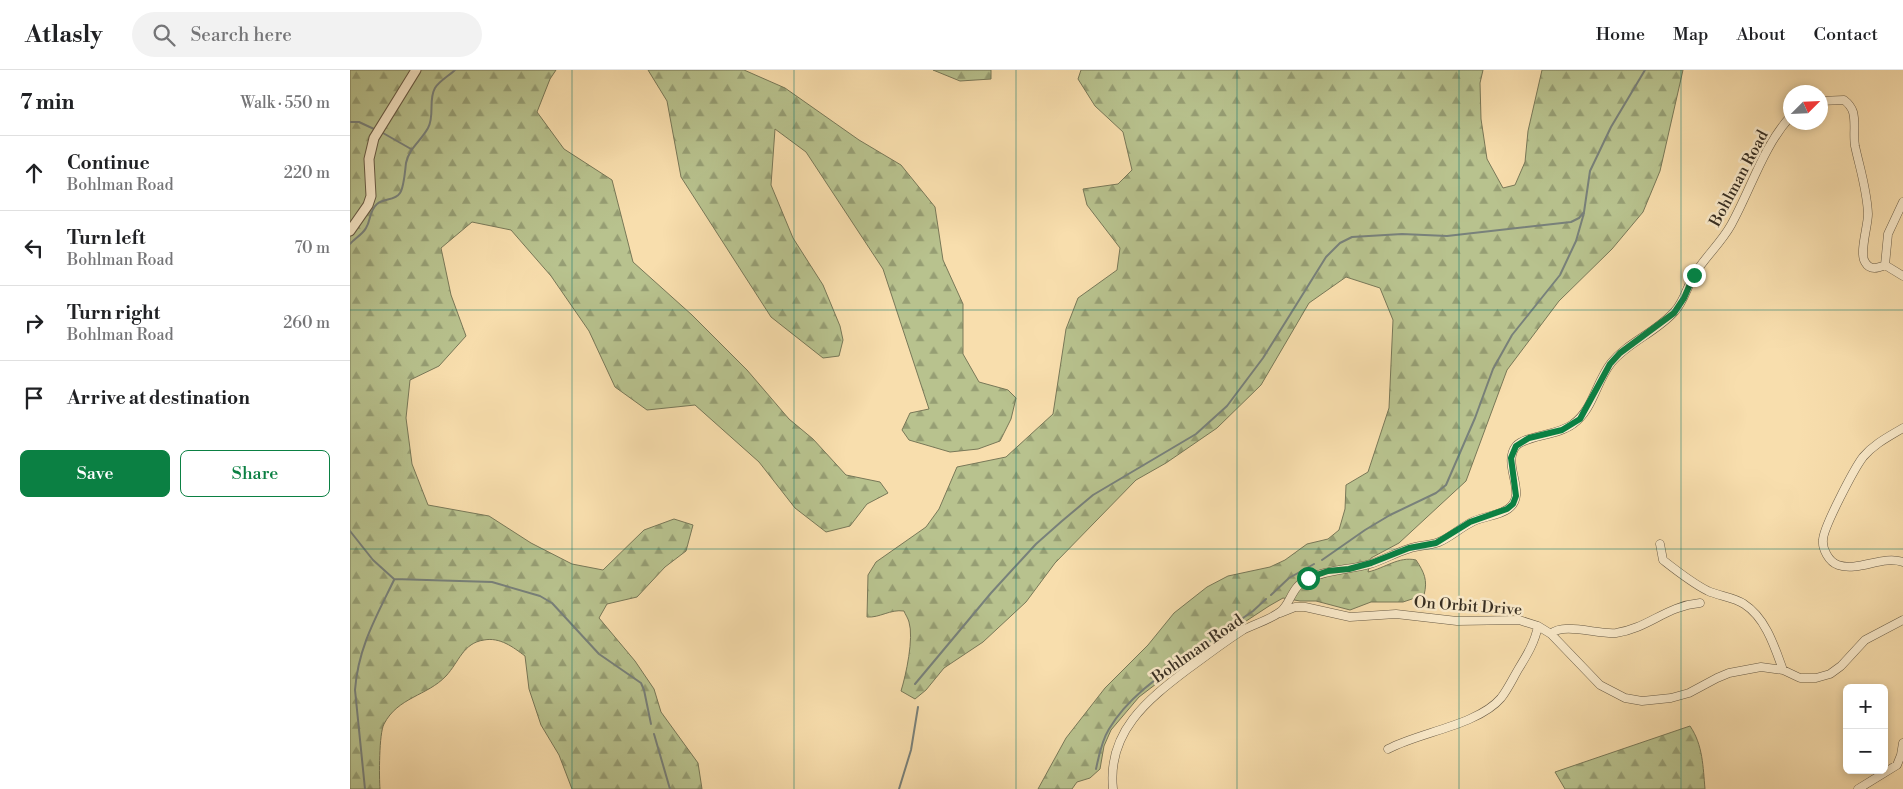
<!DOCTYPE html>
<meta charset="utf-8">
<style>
:root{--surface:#fff;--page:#f2f2f2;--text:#202124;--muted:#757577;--line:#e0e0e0;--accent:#0b8043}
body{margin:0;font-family:"Libre Bodoni",serif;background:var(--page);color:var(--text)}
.controls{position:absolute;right:15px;bottom:15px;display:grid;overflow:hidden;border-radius:8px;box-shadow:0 2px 8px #0003}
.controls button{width:45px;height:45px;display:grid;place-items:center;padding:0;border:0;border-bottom:1px solid var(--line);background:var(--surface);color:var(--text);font:25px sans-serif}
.compass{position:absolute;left:1433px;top:15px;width:45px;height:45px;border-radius:50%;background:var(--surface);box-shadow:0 2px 8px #0003;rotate:66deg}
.stop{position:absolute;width:15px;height:15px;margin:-11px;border:4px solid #0b8043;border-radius:50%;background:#fff}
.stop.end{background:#0b8043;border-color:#fff;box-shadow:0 1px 5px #0008}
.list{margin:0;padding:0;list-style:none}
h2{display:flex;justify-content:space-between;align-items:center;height:65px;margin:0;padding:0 20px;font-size:21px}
h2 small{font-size:16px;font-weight:400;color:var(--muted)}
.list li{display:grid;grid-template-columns:32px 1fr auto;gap:15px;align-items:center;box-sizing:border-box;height:75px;padding:0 20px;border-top:1px solid var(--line)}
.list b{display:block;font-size:19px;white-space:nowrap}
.list p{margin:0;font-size:16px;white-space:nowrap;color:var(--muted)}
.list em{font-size:16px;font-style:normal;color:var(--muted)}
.actions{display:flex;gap:10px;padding:15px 20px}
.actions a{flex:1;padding:11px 0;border:1px solid var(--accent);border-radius:8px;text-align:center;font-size:18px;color:var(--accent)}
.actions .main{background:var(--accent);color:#fff}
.icon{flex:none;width:28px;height:28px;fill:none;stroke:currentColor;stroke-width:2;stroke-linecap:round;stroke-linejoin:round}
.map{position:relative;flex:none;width:1553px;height:719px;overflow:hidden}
header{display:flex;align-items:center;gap:30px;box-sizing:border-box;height:70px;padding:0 25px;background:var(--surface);border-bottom:1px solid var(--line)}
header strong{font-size:24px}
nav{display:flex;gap:28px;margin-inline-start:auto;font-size:18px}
.search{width:350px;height:45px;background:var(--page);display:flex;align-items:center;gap:12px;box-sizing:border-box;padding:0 18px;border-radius:28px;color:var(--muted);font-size:19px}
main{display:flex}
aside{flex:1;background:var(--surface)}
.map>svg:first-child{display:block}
</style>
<header>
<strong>Atlasly</strong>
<div class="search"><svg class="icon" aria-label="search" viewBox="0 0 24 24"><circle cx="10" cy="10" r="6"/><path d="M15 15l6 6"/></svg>Search here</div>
<nav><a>Home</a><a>Map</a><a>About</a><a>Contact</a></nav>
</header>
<main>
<aside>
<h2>7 min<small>Walk · 550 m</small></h2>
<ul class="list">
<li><svg class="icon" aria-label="ahead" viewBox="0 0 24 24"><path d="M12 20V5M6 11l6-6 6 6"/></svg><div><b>Continue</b><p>Bohlman Road</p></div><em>220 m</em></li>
<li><svg class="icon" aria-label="left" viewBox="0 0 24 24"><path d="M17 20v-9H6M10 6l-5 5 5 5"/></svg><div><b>Turn left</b><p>Bohlman Road</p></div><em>70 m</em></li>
<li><svg class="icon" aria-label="right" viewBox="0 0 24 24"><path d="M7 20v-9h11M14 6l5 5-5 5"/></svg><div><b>Turn right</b><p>Bohlman Road</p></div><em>260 m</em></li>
<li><svg class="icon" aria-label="arrive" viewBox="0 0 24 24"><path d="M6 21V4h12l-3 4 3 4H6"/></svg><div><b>Arrive at destination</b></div></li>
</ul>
<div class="actions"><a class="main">Save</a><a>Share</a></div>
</aside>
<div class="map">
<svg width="1553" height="719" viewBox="0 0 1553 719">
<defs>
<pattern id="forest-firs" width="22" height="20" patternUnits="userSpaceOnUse" patternTransform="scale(1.25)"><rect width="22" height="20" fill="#b8c28e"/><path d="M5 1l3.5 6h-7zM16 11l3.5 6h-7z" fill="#969e74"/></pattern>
</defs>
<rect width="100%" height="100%" fill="#f8dead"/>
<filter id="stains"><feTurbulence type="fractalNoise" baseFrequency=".004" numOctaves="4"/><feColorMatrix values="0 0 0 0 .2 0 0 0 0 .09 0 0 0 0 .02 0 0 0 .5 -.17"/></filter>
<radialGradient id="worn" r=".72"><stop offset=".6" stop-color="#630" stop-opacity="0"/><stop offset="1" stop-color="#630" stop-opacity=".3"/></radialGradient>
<path fill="url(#forest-firs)" stroke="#787858" d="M0 0H206L200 9 187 42 214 79 262 110 283 192 342 245 397 300 439 349 463 369 496 405 530 412 538 423 517 434 500 456 476 462 445 438 409 392 345 335 297 340 265 317 239 261 201 206 161 160 122 152 91 178 101 225 116 266 89 296 60 310 56 348 62 394 78 435 139 446 181 473 222 494 253 500 294 460 324 449 343 455 336 481 315 497 287 527 257 534 249 548 285 591 304 619 311 642 348 693 352 719H222L209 685 191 655 179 619 175 586C163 577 150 567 134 570 113 573 109 592 96 606 77 626 48 627 34 654 29 663 29 707 30 719H0Z
M298 0H394L435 18 509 70 551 95 585 137 593 190 613 234V284L629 312 658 320 666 328 661 349 650 371 628 379 600 382 559 370 552 360 560 343 579 339 533 199 456 82 425 59 421 115 443 168 473 215 490 256 493 270 489 286 473 288 421 247 331 107 317 31Z
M583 0H641V9L610 11Z
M731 0H1133L1130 13 1131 49 1137 89 1153 118 1165 115 1175 92 1178 61 1192 0H1333L1310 101 1293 142 1262 179 1209 231 1157 300 1116 411 1049 473 1021 488 1018 502C1035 498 1049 486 1066 490 1074 502 1078 510 1074 525L1053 532H1021L1000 540 966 531H950L933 528 919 536 840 588 789 627 761 660 754 676 750 699 740 708 727 712 722 719H688L716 668 755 618 798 575 824 543 857 517 878 506 920 497 935 490 957 474 978 469 989 460 995 439 996 415 1018 402 1039 338 1043 250 1030 218 996 207 959 233 911 315 867 358 816 393 786 410 705 493 676 532 633 572 594 598 576 620 565 629 551 621C556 605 564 568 559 552 558 548 555 544 554 541 540 539 530 548 517 547L518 505 526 492 576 457 589 439 607 397 656 387 703 344 716 259 728 228 767 200 770 178 737 135 733 119 768 114 782 100 773 62 745 36 728 9Z
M1340 656C1353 675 1353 697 1355 719H1215L1205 702Z"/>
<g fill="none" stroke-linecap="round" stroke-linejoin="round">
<path stroke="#78817b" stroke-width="2" d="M0 52H9L24 59
M33 63 61 79
M0 174C4 169 13 164 16 158 21 150 19 141 27 134 34 128 45 131 50 123 54 117 55 101 56 93 59 78 71 71 78 58 85 45 78 30 85 18 89 11 100 5 105 0
M0 461 23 490 44 509 142 512 190 526 202 533 249 584 291 613 294 620 301 654
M972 490 1015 460 1040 445 1086 423 1096 415 1125 348 1143 299 1162 265 1210 205 1226 171 1234 143
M921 525 939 508 964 494
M854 575 903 541 916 529
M565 614 641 523 686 474 712 451 743 425 846 364 877 336 913 288 976 187 990 173 1002 167 1052 164 1097 166 1221 152 1229 148 1234 142 1240 101 1261 57 1295 0
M304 664 320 719
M746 699C749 686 751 672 759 659 778 627 811 605 841 584
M15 719 5 620C8 578 26 547 44 510
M549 719 561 680 568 637"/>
<defs>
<path id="minor" d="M1470 31 1494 30C1498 33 1501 36 1503 42 1506 53 1503 65 1505 76 1510 99 1517 120 1518 144 1518 156 1509 183 1515 192 1520 201 1528 198 1535 195L1538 164 1553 132
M1535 195 1553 206
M1553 358C1538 367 1524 374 1513 387 1504 399 1473 458 1473 470 1472 479 1479 492 1488 495 1509 502 1532 485 1553 492
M1310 474 1313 490C1327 501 1342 513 1358 521 1369 526 1384 527 1394 534 1416 548 1425 578 1433 600
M930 543 945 537H955L1000 547 1046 544 1107 551 1169 550 1188 556 1201 564 1250 615 1275 628 1292 631 1321 628 1339 623 1367 608 1379 603 1411 597 1433 600 1450 608H1466L1480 604 1491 596 1515 570 1553 550
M1201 564C1213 552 1249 565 1266 563 1299 558 1316 536 1350 533
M1038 679C1070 662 1128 655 1151 628 1158 619 1163 608 1169 598 1177 585 1185 572 1188 556
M763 719C757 662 797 630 838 599 856 586 874 572 893 560 905 554 919 550 930 542 942 533 940 516 960 508 979 499 1000 500 1020 494 1033 490 1045 483 1058 479 1068 475 1079 476 1089 472 1101 467 1111 457 1124 451 1135 446 1148 446 1158 439 1179 424 1151 395 1166 376 1176 365 1207 366 1223 354 1243 340 1246 312 1261 293 1278 272 1307 262 1325 241 1334 231 1337 217 1344 205 1355 187 1371 173 1381 155 1401 119 1413 77 1440 47
M1508 719 1547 695 1551 685 1553 673"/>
<path id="tertiary" d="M0 161 18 135 21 126 19 89 24 68 66 0"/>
</defs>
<use href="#minor" stroke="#675a45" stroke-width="9"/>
<use href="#tertiary" stroke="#675a45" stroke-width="11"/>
<use href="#minor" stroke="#faeaca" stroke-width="8"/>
<use href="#tertiary" stroke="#faeaca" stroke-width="9"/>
</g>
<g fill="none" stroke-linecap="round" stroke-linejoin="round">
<path stroke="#0b8043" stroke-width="6" d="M958 508 978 501 999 499 1021 493 1059 478 1086 473 1120 452 1157 439 1163 434 1166 426 1161 388 1166 376 1179 368 1212 360 1230 349 1260 294 1270 283 1324 243 1334 228 1344 205"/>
</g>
<path fill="none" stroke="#0f766e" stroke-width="1" stroke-opacity="0.55" d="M222 0V719M444 0V719M666 0V719M887 0V719M1109 0V719M1331 0V719M0 240H1553M0 479H1553"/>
<g text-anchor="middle" stroke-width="5" stroke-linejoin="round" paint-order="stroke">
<g font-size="16" fill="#372e22" stroke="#faeaca">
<text transform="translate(1388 108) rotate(-62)" y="6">Bohlman Road</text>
<text transform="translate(1118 535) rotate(4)" y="6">On Orbit Drive</text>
<text transform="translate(847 578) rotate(-35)" y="6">Bohlman Road</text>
</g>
</g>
<rect width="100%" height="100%" filter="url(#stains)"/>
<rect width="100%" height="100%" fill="url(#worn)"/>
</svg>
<div class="controls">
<button>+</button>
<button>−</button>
</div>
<svg class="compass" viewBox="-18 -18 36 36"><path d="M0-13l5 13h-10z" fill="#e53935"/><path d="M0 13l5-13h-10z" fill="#757577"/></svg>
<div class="stop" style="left:958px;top:508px"></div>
<div class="stop end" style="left:1344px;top:205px"></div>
</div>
</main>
